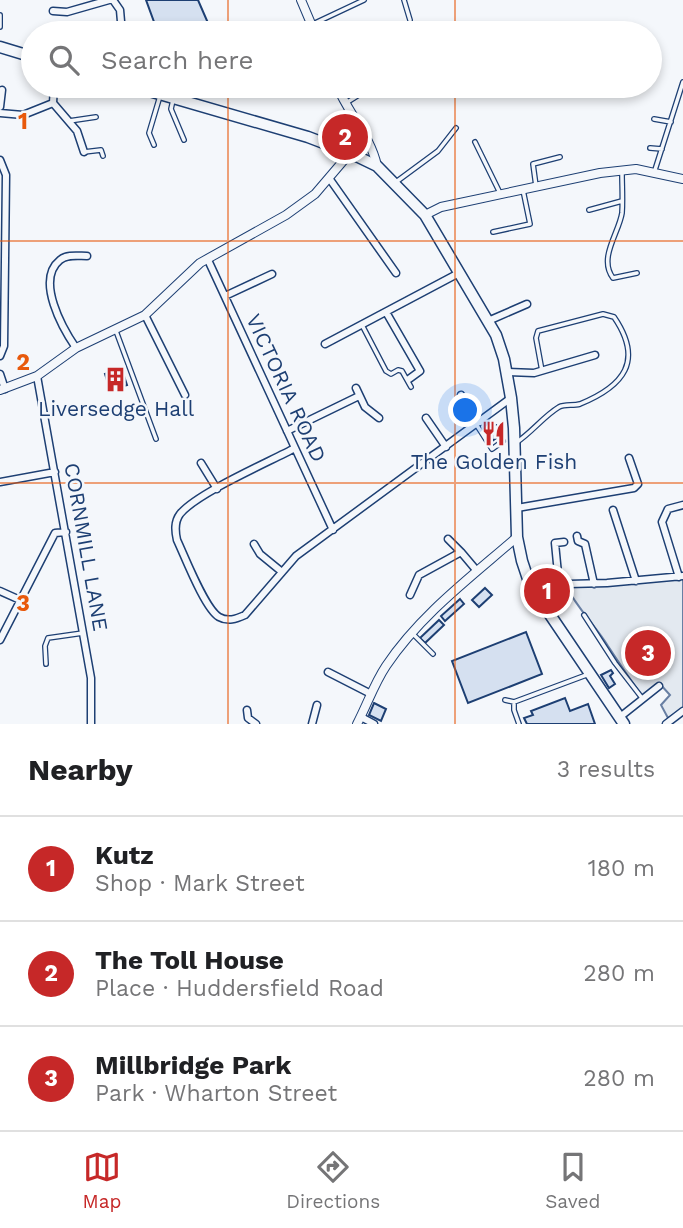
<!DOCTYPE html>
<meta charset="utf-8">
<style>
:root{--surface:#fff;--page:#f6f6f6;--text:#202124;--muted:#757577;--line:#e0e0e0;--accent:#c62828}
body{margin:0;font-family:"Work Sans",sans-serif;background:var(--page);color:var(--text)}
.you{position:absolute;left:466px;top:411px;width:24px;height:24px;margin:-18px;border:5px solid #fff;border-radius:50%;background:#1a73e8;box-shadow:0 0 0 10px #1a73e833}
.badge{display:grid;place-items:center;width:46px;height:46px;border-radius:50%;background:var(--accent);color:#fff;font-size:23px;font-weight:700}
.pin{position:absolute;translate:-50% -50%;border:4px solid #fff;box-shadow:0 2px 7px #0006}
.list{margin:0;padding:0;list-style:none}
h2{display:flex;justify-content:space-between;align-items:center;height:91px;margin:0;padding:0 28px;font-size:30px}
h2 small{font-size:23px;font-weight:400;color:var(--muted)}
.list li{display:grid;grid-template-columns:46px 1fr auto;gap:21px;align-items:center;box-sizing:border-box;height:105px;padding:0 28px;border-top:2px solid var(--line)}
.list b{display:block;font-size:26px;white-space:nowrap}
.list p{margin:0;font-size:23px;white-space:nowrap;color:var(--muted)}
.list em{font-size:23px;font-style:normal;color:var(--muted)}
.icon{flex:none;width:38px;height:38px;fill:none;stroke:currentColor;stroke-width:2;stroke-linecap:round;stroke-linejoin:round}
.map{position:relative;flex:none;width:683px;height:724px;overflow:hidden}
.search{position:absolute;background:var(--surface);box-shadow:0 4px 10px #0003;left:21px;right:21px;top:21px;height:77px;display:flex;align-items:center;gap:18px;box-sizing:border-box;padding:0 24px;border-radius:38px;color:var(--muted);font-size:26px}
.sheet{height:406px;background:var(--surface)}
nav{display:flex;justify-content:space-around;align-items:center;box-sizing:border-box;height:98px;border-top:2px solid var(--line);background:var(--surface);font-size:19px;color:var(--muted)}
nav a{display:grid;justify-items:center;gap:4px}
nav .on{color:var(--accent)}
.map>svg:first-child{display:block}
</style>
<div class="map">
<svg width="683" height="724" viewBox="0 0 683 724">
<rect width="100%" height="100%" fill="#f4f7fb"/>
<path fill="#e3e9f0" stroke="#687fa3" stroke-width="2" d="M683 578V708L668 718 661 705 670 695 660 684 644 698C631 681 620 664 608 646 595 625 577 608 566 586Z"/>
<path fill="#d5e0f0" stroke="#1d3f73" stroke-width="2" d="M146 0H198L208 23 185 33H163L161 30H157Z
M340 128 352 134 351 143 348 145 339 139Z
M117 370 119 375 123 373 127 385 110 390 105 374Z
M496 425 501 426 502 434 492 441 486 432Z
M485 588 492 595 479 607 472 600Z
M460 599 464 604 445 621 441 616Z
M439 620 444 625 425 643 420 638Z
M526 632 542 674 468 703 452 661Z
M611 670 613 673 610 676 615 684 609 688 601 675Z
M565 698 570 711 588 704 595 724H527L524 718 533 715 531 711Z
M374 703 386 709 381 721 369 715Z"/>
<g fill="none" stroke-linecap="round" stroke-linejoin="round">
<defs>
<path id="service" d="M404 0 410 20
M0 15V27
M313 24 364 0
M173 100 171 109 184 140
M346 103 373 86
M654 119 671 122
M69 121 96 117
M475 142 500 193
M154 145 149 133 160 96
M650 148 662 149
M84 152 101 150 103 156
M622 173C622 186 623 200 622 213 619 233 598 258 613 278L637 273
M654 173 683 82
M396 182 438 151 456 128
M536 186 533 164 560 157
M589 210 622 201
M493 232 530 224 523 190
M362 325 386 371 391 374 398 370 402 371 411 387
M116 331 156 439
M476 424 492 449 503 441
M517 442C532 432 544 416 559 407 565 404 573 406 580 404 624 386 644 361 614 317L603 314 538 331 536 338 542 371
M584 615 615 663 642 698
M413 634 433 654
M46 664 45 646 48 638 83 633
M505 700 514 702 589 674
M514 702V710L519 724"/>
<path id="minor" d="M113 0 120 10 122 33
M53 11 67 12 109 0
M54 86 53 103 77 131 84 152
M0 107 2 90
M0 113 23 115 53 103
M0 160 6 175 4 346 0 356
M329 178 396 273
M208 260 333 530
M225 296 272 274
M386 312 420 371 409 379
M145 315 185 395
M488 321 527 304
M325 344 459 273
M76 348C63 329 35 280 60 260 67 254 78 256 87 256
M507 372 534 373 595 355
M0 374 5 389
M37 376 91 678V724
M356 388 365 407 379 418
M461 395 480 422
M426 418 446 447
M287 431 359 396
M295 448C269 462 197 493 180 514 174 522 175 531 177 540 185 557 205 609 219 617 228 622 236 619 245 615L296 556 511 398
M201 463 217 489
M0 482 55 472
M517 508 634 488 638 484 629 458
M613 510 636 581
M577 536 578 541 585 544 594 584
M448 539 461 552
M254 544 260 554 282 572
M679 577 662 522 668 509 683 505
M559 584 555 543 564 542
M530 585 607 583 683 576
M0 591 20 600
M410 595 419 575 461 552 477 571
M0 640 55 533 66 532
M328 672 371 694
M247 710 248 718 256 724
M361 717 374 724
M620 717 659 686
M312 724 317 705
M666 724 683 711"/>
<path id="tertiary" d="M301 0 315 33
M337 86C348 113 371 137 377 166
M425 215 441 207 600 173 636 169 683 179
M0 390 37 376 76 348 145 315 200 263 286 215 315 194 350 153
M357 724C367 705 374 684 386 666 420 615 471 577 517 537"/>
<path id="primary" d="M0 47 33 57
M132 86 308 137 350 153 377 166 425 215 496 335 504 359 511 398 514 428 517 537 522 561 530 585 624 724"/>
</defs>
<use href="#service" stroke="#1d3f73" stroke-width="6"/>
<use href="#minor" stroke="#1d3f73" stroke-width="9"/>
<use href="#tertiary" stroke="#1d3f73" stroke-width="10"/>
<use href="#primary" stroke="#1d3f73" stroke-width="13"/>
<use href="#service" stroke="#f4f7fb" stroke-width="3.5"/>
<use href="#minor" stroke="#f4f7fb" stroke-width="6"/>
<use href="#tertiary" stroke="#f4f7fb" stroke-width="8"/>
<use href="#primary" stroke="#f4f7fb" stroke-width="10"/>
</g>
<path fill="none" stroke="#e8590c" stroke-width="2" stroke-opacity="0.55" d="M228 0V33M455 0V33M228 86V724M455 86V724M0 241H683M0 483H683"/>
<defs>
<symbol id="building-bare" viewBox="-9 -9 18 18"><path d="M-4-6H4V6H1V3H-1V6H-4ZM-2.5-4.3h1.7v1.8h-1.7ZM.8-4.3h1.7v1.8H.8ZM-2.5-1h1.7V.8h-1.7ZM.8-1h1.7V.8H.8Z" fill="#c62828" stroke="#f4f7fb" stroke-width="2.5" paint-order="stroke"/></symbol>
<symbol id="restaurant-bare" viewBox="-9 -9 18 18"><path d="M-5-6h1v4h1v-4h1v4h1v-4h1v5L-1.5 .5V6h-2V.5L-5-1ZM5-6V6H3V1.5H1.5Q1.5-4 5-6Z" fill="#c62828" stroke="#f4f7fb" stroke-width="2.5" paint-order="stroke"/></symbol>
</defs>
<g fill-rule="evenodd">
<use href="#building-bare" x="98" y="362" width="35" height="35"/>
<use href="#restaurant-bare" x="476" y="416" width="35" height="35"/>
</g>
<g text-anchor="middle" stroke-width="5" stroke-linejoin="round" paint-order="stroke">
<g font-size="21" fill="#1d3f73" stroke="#f4f7fb">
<text transform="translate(286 388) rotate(65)" y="7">VICTORIA ROAD</text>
<text transform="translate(86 547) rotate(80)" y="7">CORNMILL LANE</text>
</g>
<g font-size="21" fill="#1d3f73" stroke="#f4f7fb">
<text x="116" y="416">Liversedge Hall</text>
<text x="494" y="469">The Golden Fish</text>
</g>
</g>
<g font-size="23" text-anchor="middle" font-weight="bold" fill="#e8590c" stroke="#f4f7fb" stroke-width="5" stroke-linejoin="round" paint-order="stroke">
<text x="23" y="129">1</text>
<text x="23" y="370">2</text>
<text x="23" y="611">3</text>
</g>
</svg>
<div class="you"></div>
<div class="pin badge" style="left:547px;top:591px">1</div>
<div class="pin badge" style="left:345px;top:137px">2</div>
<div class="pin badge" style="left:648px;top:653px">3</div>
<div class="search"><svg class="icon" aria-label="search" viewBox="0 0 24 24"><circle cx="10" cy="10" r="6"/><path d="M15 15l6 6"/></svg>Search here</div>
</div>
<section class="sheet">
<h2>Nearby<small>3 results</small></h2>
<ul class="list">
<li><span class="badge">1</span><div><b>Kutz</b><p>Shop · Mark Street</p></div><em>180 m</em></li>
<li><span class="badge">2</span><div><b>The Toll House</b><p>Place · Huddersfield Road</p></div><em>280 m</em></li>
<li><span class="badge">3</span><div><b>Millbridge Park</b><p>Park · Wharton Street</p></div><em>280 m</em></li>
</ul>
</section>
<nav>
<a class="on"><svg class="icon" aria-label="map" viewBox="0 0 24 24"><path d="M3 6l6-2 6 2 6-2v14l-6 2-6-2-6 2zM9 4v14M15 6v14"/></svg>Map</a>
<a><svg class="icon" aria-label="directions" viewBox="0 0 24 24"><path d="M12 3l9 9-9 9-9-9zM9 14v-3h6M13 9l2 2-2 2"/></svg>Directions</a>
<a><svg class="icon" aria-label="saved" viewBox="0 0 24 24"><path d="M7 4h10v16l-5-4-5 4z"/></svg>Saved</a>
</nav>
